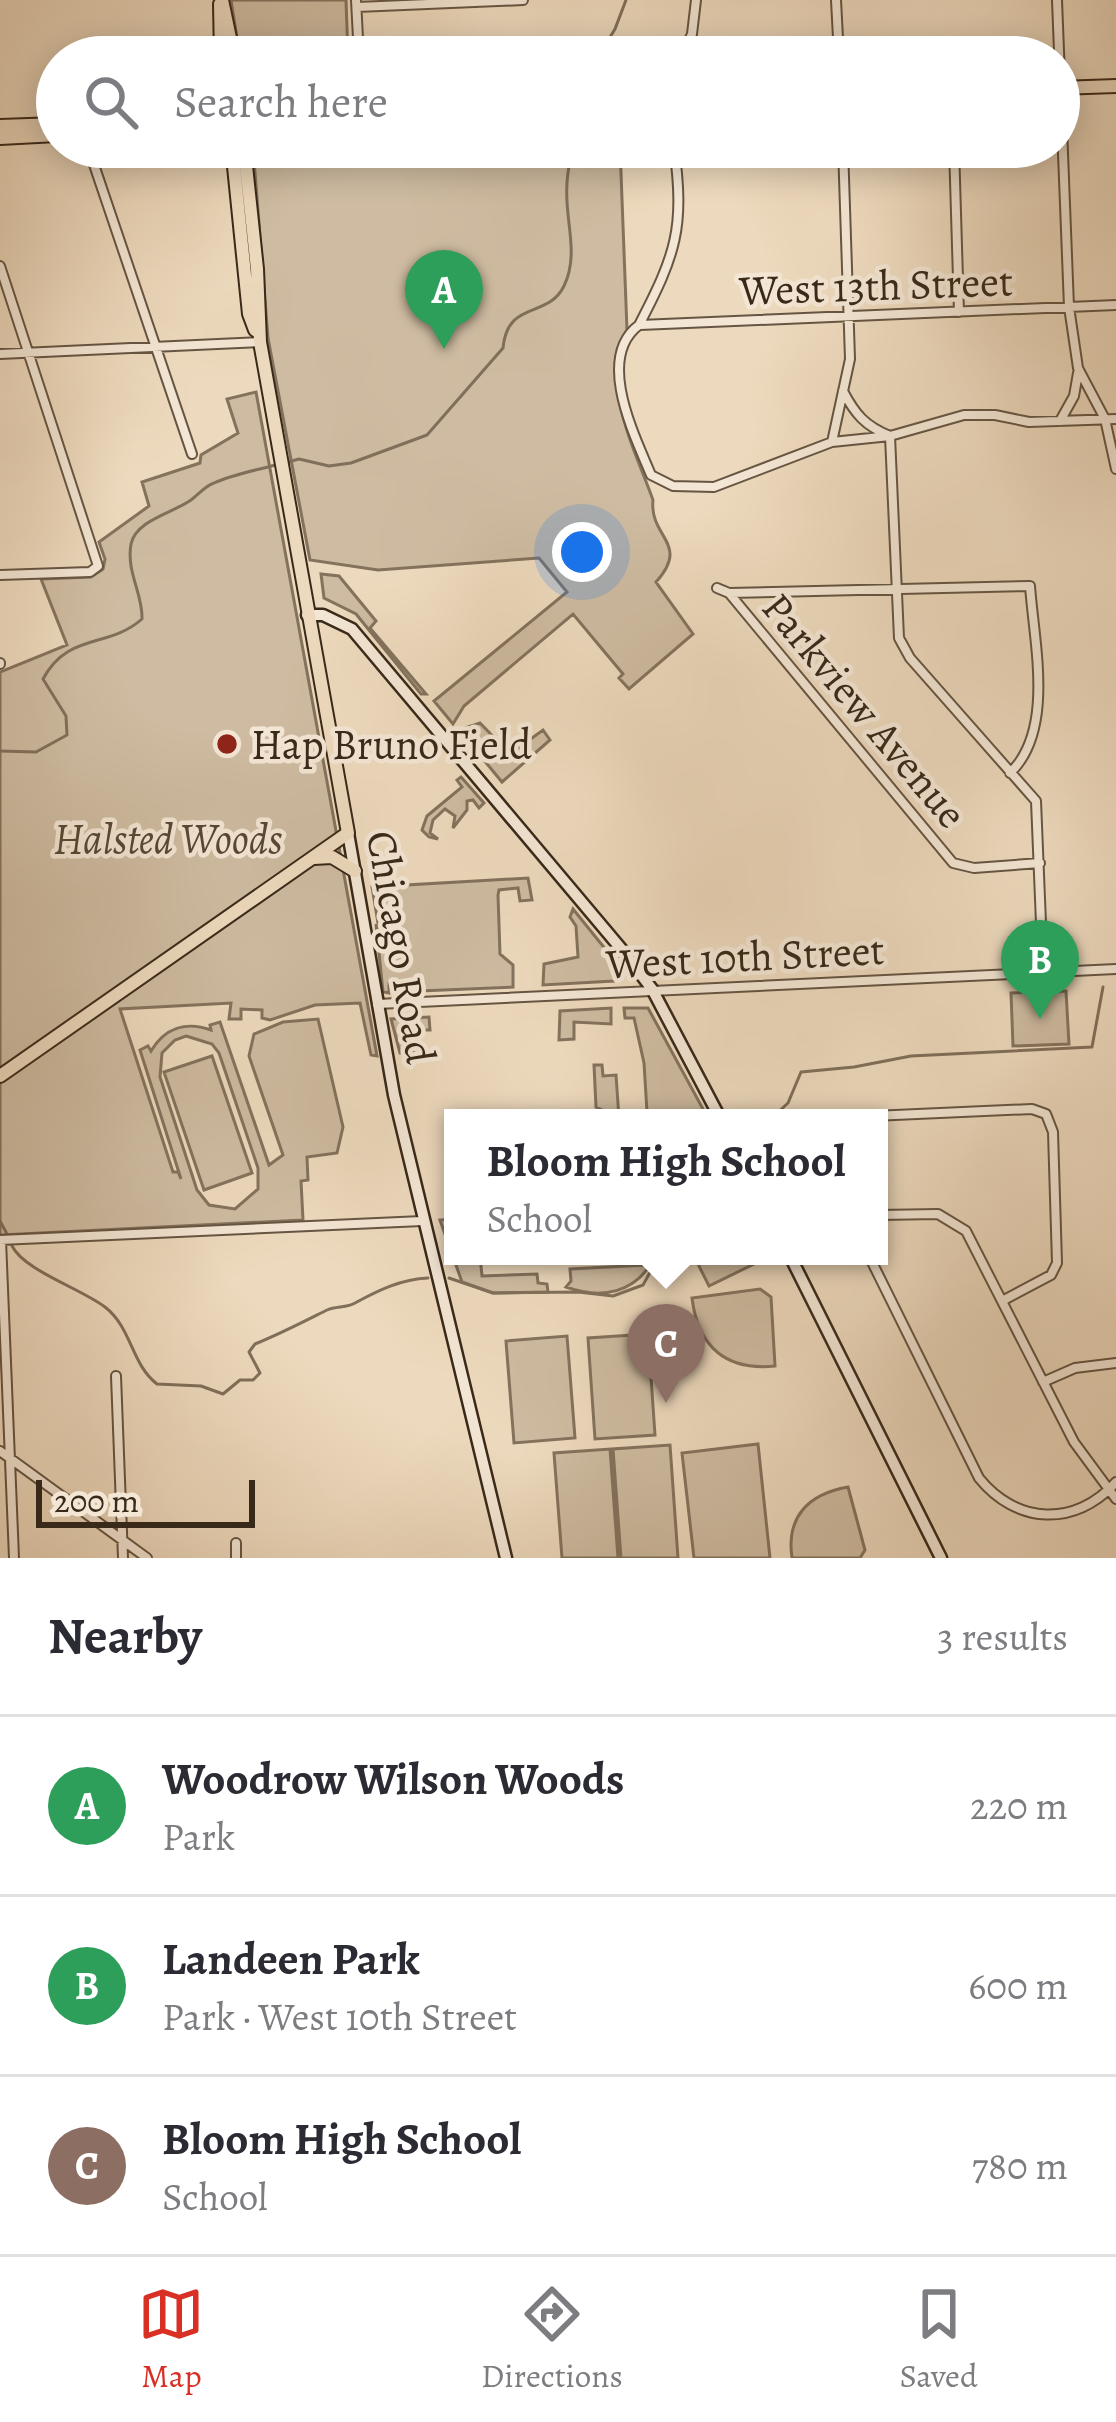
<!DOCTYPE html>
<meta charset="utf-8">
<style>
:root{--surface:#fff;--page:#f2f2f3;--text:#2b2b33;--muted:#7c7c81;--line:#e1e1e2;--accent:#d93025}
body{margin:0;font-family:Alegreya,serif;background:var(--page);color:var(--text)}
.scale{position:absolute;left:36px;bottom:30px;width:219px;box-sizing:border-box;padding-left:12px;border:6px solid #392919;border-top:0;font-size:33px;line-height:42px;white-space:nowrap;color:#392919;-webkit-text-stroke:9px #f3e6d4;paint-order:stroke}
.you{position:absolute;left:582px;top:552px;width:42px;height:42px;margin:-30px;border:9px solid #fff;border-radius:50%;background:#1a73e8;box-shadow:0 0 0 18px #1a73e833}
.badge{display:grid;place-items:center;width:78px;height:78px;border-radius:50%;background:var(--accent);color:#fff;font-size:39px;font-weight:700}
.pin{position:absolute;translate:-50% -99px;filter:drop-shadow(0 3px 6px #0008)}
.pin::after{content:'';position:absolute;top:63px;width:42px;height:36px;background:inherit;clip-path:polygon(0 0,100% 0,50% 100%)}
.popup{position:absolute;left:444px;top:1109px;width:444px;height:156px;box-sizing:border-box;display:grid;place-content:center;border-radius:0px;background:var(--surface);filter:drop-shadow(0 3px 9px #0005);font-size:39px;white-space:nowrap;color:var(--muted)}
.popup b{font-size:45px;color:var(--text)}
.popup::after{content:'';position:absolute;left:50%;top:100%;margin-left:-24px;border:24px solid transparent;border-top-color:var(--surface)}
.list{margin:0;padding:0;list-style:none}
h2{display:flex;justify-content:space-between;align-items:center;height:156px;margin:0;padding:0 48px;font-size:51px}
h2 small{font-size:39px;font-weight:400;color:var(--muted)}
.list li{display:grid;grid-template-columns:78px 1fr auto;gap:36px;align-items:center;box-sizing:border-box;height:180px;padding:0 48px;border-top:3px solid var(--line)}
.list b{display:block;font-size:45px;white-space:nowrap}
.list p{margin:0;font-size:39px;white-space:nowrap;color:var(--muted)}
.list em{font-size:39px;font-style:normal;color:var(--muted)}
.icon{flex:none;width:66px;height:66px;fill:none;stroke:currentColor;stroke-width:2;stroke-linecap:round;stroke-linejoin:round}
.map{position:relative;flex:none;width:1116px;height:1558px;overflow:hidden}
.search{position:absolute;background:var(--surface);box-shadow:0 6px 30px #0003;left:36px;right:36px;top:36px;height:132px;display:flex;align-items:center;gap:30px;box-sizing:border-box;padding:0 42px;border-radius:66px;color:var(--muted);font-size:45px}
.sheet{height:696px;background:var(--surface)}
nav{display:flex;justify-content:space-around;align-items:center;box-sizing:border-box;height:168px;border-top:3px solid var(--line);background:var(--surface);font-size:33px;color:var(--muted)}
nav a{display:grid;justify-items:center;gap:6px}
nav .on{color:var(--accent)}
.map>svg:first-child{display:block}
</style>
<div class="map">
<svg width="1116" height="1558" viewBox="0 0 1116 1558">
<rect width="100%" height="100%" fill="#edd9bd"/>
<filter id="stains"><feTurbulence type="fractalNoise" baseFrequency=".00167" numOctaves="4"/><feColorMatrix values="0 0 0 0 .2 0 0 0 0 .09 0 0 0 0 .02 0 0 0 .5 -.17"/></filter>
<radialGradient id="worn" r=".72"><stop offset=".6" stop-color="#630" stop-opacity="0"/><stop offset="1" stop-color="#630" stop-opacity=".3"/></radialGradient>
<path fill="#cebba1" stroke="#84725d" stroke-width="3" fill-rule="evenodd" d="M231 0H346L348 57H240Z
M253 147H620L627 330C600 385 634 447 653 500 649 538 691 543 656 582L693 634 629 689 619 678 623 674 573 614 464 706 453 724 434 701 567 592 539 558 378 570 310 560 268 338Z
M256 392 377 1056 371 1055 360 1003 315 1005 270 1020 262 1018V1010L241 1009V1019H229L231 1003 120 1009 173 1172H178L181 1179 140 1050 148 1046 151 1051C165 1028 186 1021 211 1030L210 1025 220 1022 269 1165 283 1155 249 1056 254 1034 283 1022 318 1019 343 1127 337 1153 307 1157 308 1180 301 1181 303 1220 0 1235V672L67 645 41 579 91 577 103 569 105 559 99 542 149 506 142 482 200 463 201 455 238 433 227 399ZM186 1036 212 1044 219 1053 258 1168V1189L235 1209 209 1205 197 1190 160 1077 162 1053 175 1040Z
M321 574 339 576 376 621 370 628 426 694H421L356 614 324 598Z
M480 723 510 754 543 730 550 740 502 782 459 730Z
M461 777 484 803 479 808 473 800 467 801V810L453 828 455 816 445 809 433 820 430 833 438 839 429 837 422 830 427 816 462 787 457 780Z
M528 878 532 900 520 901 518 888 499 890 498 895 500 954 513 965V987L396 992 389 985V993L383 992 376 924 379 929 372 887Z
M573 909 615 961 619 974 614 981 543 985 544 964 578 957 576 926 570 917Z
M1066 991 1069 1044 1013 1046 1011 993Z
M611 1008V1024L574 1022V1039L559 1040 560 1011Z
M624 1008H648L703 1109 691 1118H634V1113L647 1112 644 1063 634 1018H625Z
M429 1017 430 1030H424L414 1044 413 1053H400L391 1019Z
M212 1056 252 1173 204 1190 164 1072Z
M594 1065H602L603 1076 616 1075 619 1118 596 1107Z
M453 1219V1256H480L482 1276 537 1274 538 1283 547 1284 548 1292 493 1293 462 1282 440 1220Z
M647 1256 654 1259C635 1293 602 1300 566 1287L571 1281 570 1269 646 1265Z
M694 1256H755L758 1262 709 1286Z
M760 1289 771 1297 775 1366C726 1371 698 1347 692 1298Z
M648 1334 655 1435 595 1439 588 1338Z
M567 1336 575 1438 514 1443 506 1341Z
M758 1444 770 1558H694L682 1453Z
M670 1445 678 1558H621L613 1449Z
M610 1449 618 1558H562L554 1453Z
M848 1487 865 1550 860 1558H792C786 1517 808 1494 848 1487Z"/>
<g fill="none" stroke-linecap="round" stroke-linejoin="round">
<path stroke="#806f5a" stroke-width="3" d="M598 57 615 29 626 0
M288 462 299 459 329 466 351 463 427 435 503 348C508 299 547 320 564 286 580 253 564 219 567 184 567 172 571 159 572 147
M0 751 36 752 67 735 66 716 43 679C68 632 108 649 142 619 143 594 126 572 131 544 136 520 173 513 191 500 199 494 205 486 214 483 234 474 258 470 279 464
M772 1118 788 1103 801 1072 854 1067 911 1056 1092 1047 1103 987
M0 1221 7 1234
M12 1246C25 1271 80 1288 105 1307 132 1328 131 1364 157 1384L201 1386 223 1394 240 1380H253L260 1373 249 1352 255 1344C280 1334 303 1322 327 1310 336 1306 347 1308 355 1303 377 1291 401 1279 428 1278
M449 1278 493 1293 578 1292 613 1296 643 1285 659 1256"/>
<defs>
<path id="street" d="M356 0 359 57
M836 0 839 57
M1057 0 1069 307 1078 368 1105 419 1116 469
M357 7 523 0
M681 57 692 34 696 0
M88 147 192 454
M674 147C685 228 676 254 639 325 595 358 635 436 651 475L673 486 714 487 832 442 890 436 964 415H995L1029 422 1116 419
M954 147 959 312
M0 266 98 566 90 572 0 575
M640 325 1116 305
M0 354 260 342
M843 391C855 414 865 426 890 436L899 638 910 658 1036 801 1043 972
M1060 421 1074 396 1078 373
M832 442 850 359 843 147
M717 588 729 593 953 863 974 868 1040 863
M729 593 1030 586C1034 643 1055 730 1010 773
M0 663V664
M377 1004 1116 969
M828 1118 1032 1109 1046 1114 1053 1132 1057 1263 1051 1275 1002 1301
M879 1215 938 1214 966 1231 1074 1442 1116 1499
M0 1240 422 1221
M1 1240 14 1558
M869 1256 979 1478C1016 1524 1075 1528 1116 1482
M116 1376 123 1558
M1043 1382 1075 1368 1116 1363
M0 1451 147 1558
M236 1543V1558"/>
<path id="secondary" d="M307 615H323L352 629 623 951 652 989 720 1118
M348 833 394 1095 506 1558
M790 1256 941 1558"/>
<path id="primary" d="M222 0 234 57
M220 4 221 57
M1059 88 1116 86
M0 126 57 124
M0 138 57 135
M232 147 249 314 255 330
M314 858 332 857 355 871
M0 1076 348 833 260 342 257 269 244 147"/>
</defs>
<use href="#street" stroke="#665542" stroke-width="12"/>
<use href="#secondary" stroke="#392919" stroke-width="15"/>
<use href="#primary" stroke="#392919" stroke-width="16"/>
<use href="#street" stroke="#f3e6d4" stroke-width="8"/>
<use href="#secondary" stroke="#f3e6d4" stroke-width="10"/>
<use href="#primary" stroke="#edd9bd" stroke-width="12"/>
</g>
<circle fill="#8f2418" stroke="#f3e6d4" stroke-width="4.5" cx="227" cy="744" r="12"/>
<g text-anchor="middle" stroke-width="9" stroke-linejoin="round" paint-order="stroke">
<g font-size="42" fill="#392919" stroke="#f3e6d4">
<text transform="translate(876 285) rotate(-2)" y="15">West 13th Street</text>
<text transform="translate(865 710) rotate(50)" y="15">Parkview Avenue</text>
<text transform="translate(402 947) rotate(80)" y="15">Chicago Road</text>
<text transform="translate(745 956) rotate(-3)" y="15">West 10th Street</text>
</g>
<g font-size="42" fill="#392919" stroke="#f3e6d4" text-anchor="start">
<text x="251" y="759">Hap Bruno Field</text>
</g>
<g font-size="42" font-style="italic" fill="#574634" stroke="#f3e6d4">
<text x="168" y="853">Halsted Woods</text>
</g>
</g>
<rect width="100%" height="100%" filter="url(#stains)"/>
<rect width="100%" height="100%" fill="url(#worn)"/>
</svg>
<div class="scale">200 m</div>
<div class="you"></div>
<div class="pin badge" style="left:444px;top:349px;background:#2e9e5b">A</div>
<div class="pin badge" style="left:1040px;top:1019px;background:#2e9e5b">B</div>
<div class="pin badge" style="left:666px;top:1403px;background:#8d6e63">C</div>
<div class="popup"><b>Bloom High School</b>School</div>
<div class="search"><svg class="icon" aria-label="search" viewBox="0 0 24 24"><circle cx="10" cy="10" r="6"/><path d="M15 15l6 6"/></svg>Search here</div>
</div>
<section class="sheet">
<h2>Nearby<small>3 results</small></h2>
<ul class="list">
<li><span class="badge" style="background:#2e9e5b">A</span><div><b>Woodrow Wilson Woods</b><p>Park</p></div><em>220 m</em></li>
<li><span class="badge" style="background:#2e9e5b">B</span><div><b>Landeen Park</b><p>Park · West 10th Street</p></div><em>600 m</em></li>
<li><span class="badge" style="background:#8d6e63">C</span><div><b>Bloom High School</b><p>School</p></div><em>780 m</em></li>
</ul>
</section>
<nav>
<a class="on"><svg class="icon" aria-label="map" viewBox="0 0 24 24"><path d="M3 6l6-2 6 2 6-2v14l-6 2-6-2-6 2zM9 4v14M15 6v14"/></svg>Map</a>
<a><svg class="icon" aria-label="directions" viewBox="0 0 24 24"><path d="M12 3l9 9-9 9-9-9zM9 14v-3h6M13 9l2 2-2 2"/></svg>Directions</a>
<a><svg class="icon" aria-label="saved" viewBox="0 0 24 24"><path d="M7 4h10v16l-5-4-5 4z"/></svg>Saved</a>
</nav>
